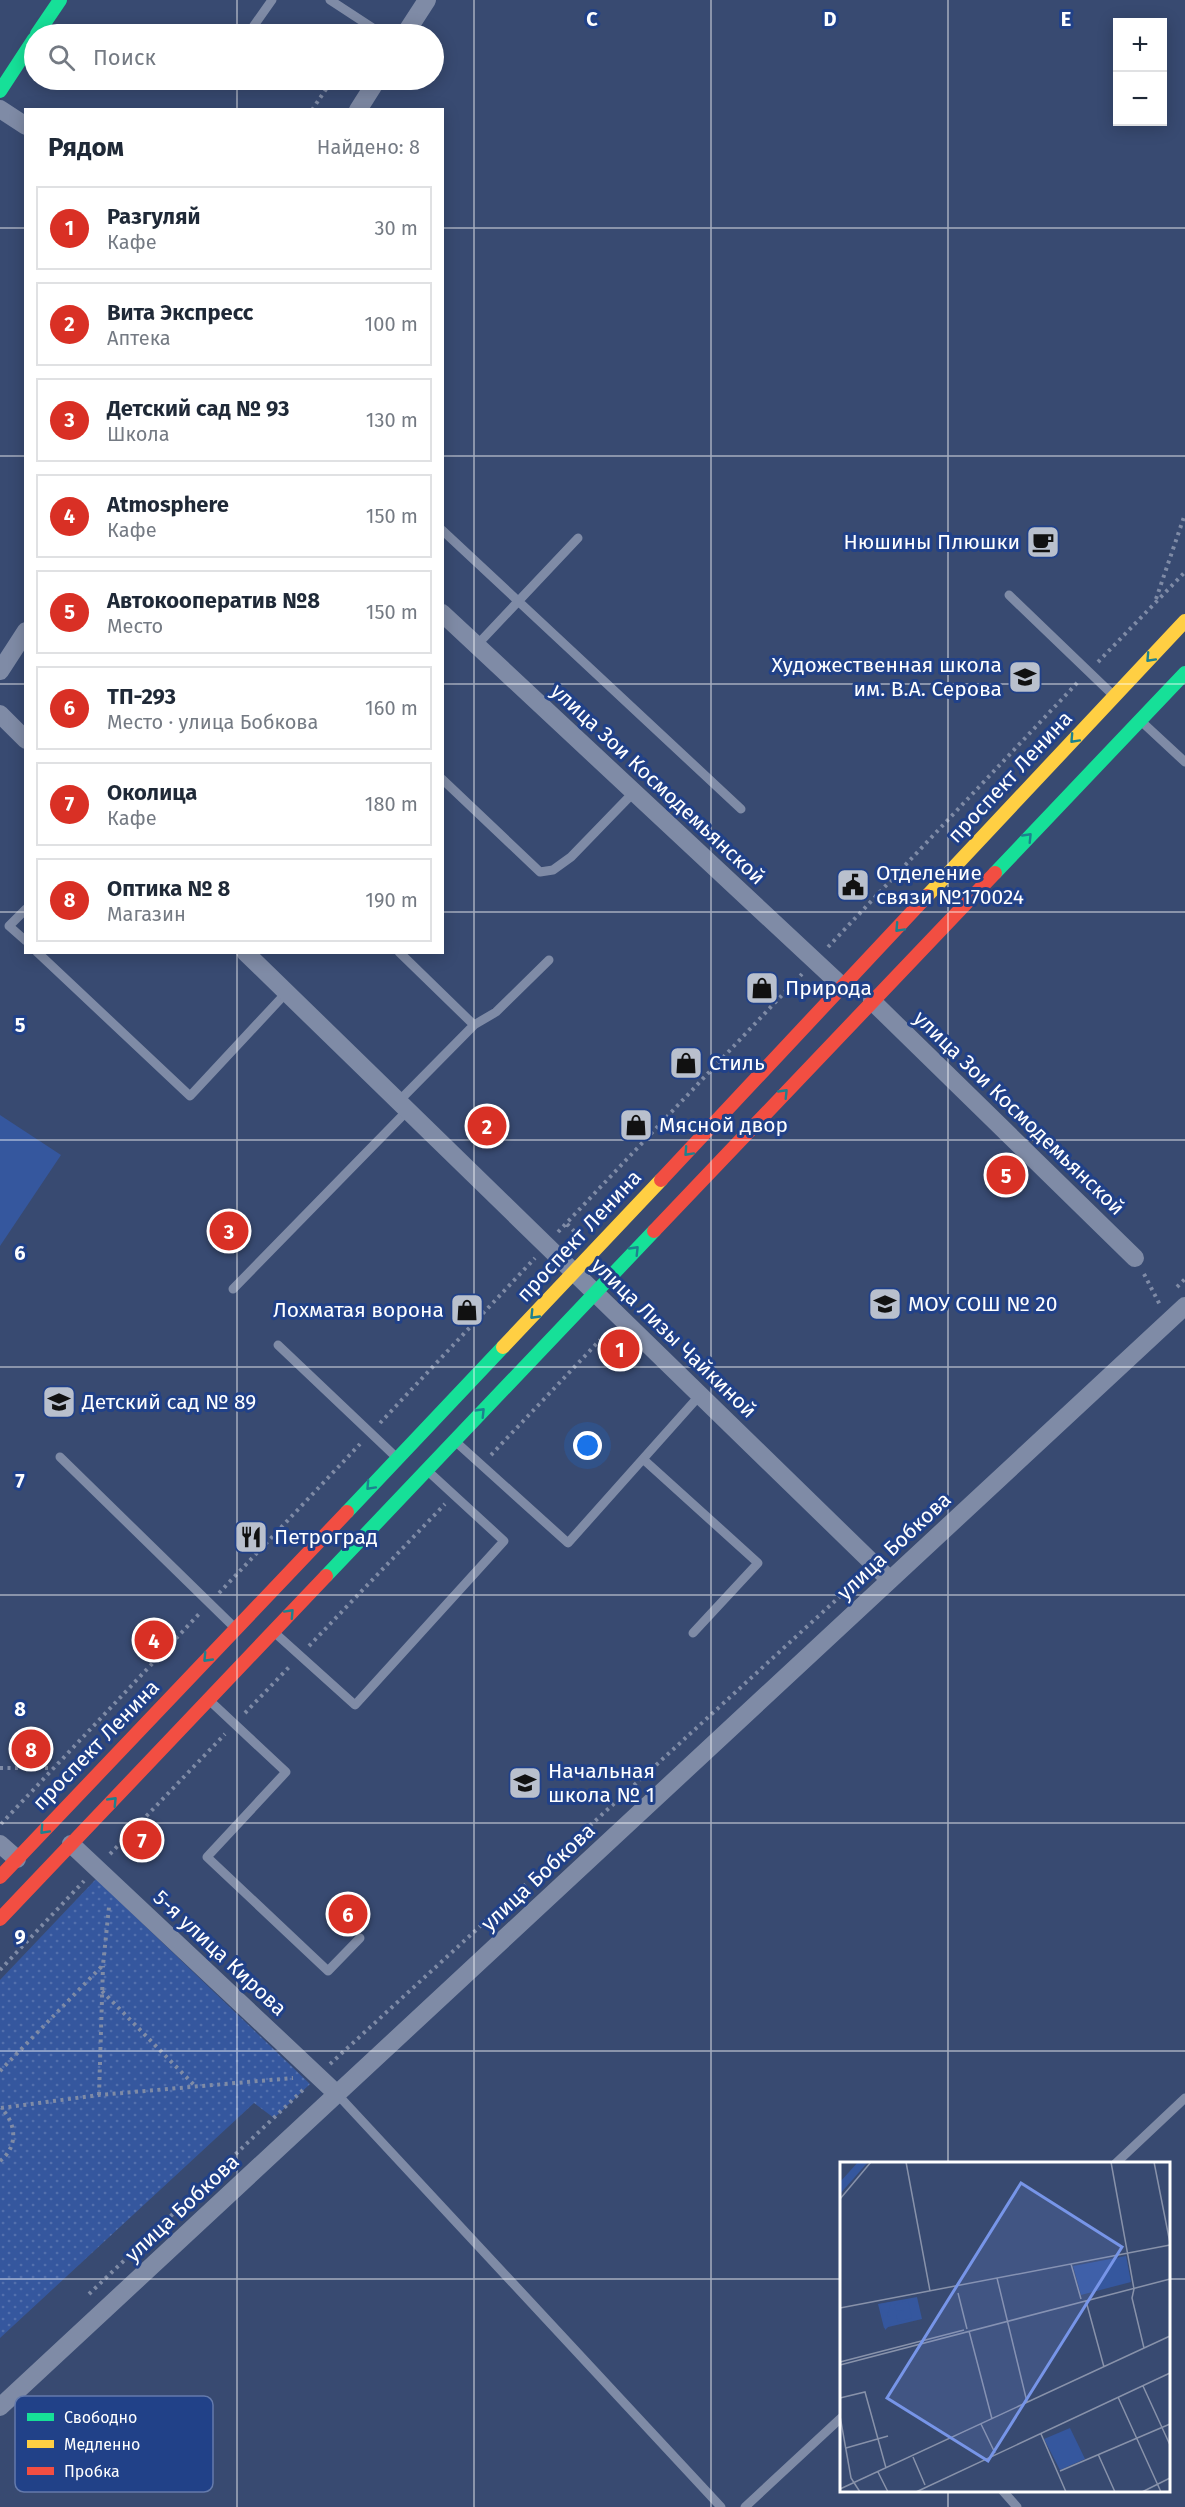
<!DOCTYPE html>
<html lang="ru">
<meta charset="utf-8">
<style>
:root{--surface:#fff;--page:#f6f6f7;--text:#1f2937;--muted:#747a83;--line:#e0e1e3;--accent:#d93025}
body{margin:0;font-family:"Fira Sans",sans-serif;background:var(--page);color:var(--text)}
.controls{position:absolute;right:18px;top:18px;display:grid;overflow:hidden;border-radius:0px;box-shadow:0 3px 15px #0003}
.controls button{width:54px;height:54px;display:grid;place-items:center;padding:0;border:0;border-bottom:2px solid var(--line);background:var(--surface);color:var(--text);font:30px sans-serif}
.you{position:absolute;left:588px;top:1446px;width:21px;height:21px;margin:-15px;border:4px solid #fff;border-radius:50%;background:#1a73e8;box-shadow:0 0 0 9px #1a73e833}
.badge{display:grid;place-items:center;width:39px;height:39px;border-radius:50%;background:var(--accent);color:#fff;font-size:20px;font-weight:700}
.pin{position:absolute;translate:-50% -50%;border:3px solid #fff;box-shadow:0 2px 6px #0006}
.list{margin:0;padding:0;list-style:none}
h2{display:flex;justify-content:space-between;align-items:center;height:78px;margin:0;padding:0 24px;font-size:26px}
h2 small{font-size:20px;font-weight:400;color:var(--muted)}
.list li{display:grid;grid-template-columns:39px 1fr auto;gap:18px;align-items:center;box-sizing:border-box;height:84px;margin:0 12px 12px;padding:0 12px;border:2px solid var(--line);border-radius:0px}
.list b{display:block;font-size:22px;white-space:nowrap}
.list p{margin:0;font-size:20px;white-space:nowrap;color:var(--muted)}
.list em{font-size:20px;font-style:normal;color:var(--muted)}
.icon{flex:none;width:33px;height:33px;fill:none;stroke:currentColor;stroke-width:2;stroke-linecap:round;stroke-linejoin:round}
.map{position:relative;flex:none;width:1185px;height:2507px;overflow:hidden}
.search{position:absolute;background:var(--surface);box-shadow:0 3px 15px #0003;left:24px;top:24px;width:420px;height:66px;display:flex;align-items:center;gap:15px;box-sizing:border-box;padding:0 21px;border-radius:33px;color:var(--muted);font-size:22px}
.panel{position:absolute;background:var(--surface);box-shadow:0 3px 15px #0003;left:24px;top:108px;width:420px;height:846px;border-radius:0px}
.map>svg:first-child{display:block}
</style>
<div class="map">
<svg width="1185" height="2507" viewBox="0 0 1185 2507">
<defs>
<pattern id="grass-dots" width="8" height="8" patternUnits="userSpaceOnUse" patternTransform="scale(1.5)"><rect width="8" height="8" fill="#35579e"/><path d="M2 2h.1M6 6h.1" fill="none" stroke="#5370ad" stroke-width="1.8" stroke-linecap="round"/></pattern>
</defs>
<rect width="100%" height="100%" fill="#384a71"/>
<path fill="url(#grass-dots)" d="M96 1879 310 2084 274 2118 254 2103 0 2338V1980Z"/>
<path fill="#35579e" d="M0 1115 61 1155 0 1246Z"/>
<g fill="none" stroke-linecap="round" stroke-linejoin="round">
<path stroke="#7f8ba6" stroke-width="4" stroke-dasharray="3 4.5" stroke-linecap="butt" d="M312 110 332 80
M1156 599 1185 514
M1098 662 1185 572
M828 947 1078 682
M567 1224 575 1232
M558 1232 802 974
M1144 1274 1160 1305
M1177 1287 1185 1279
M380 1423 535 1258
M491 1455 600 1340
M219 1593 360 1444
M309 1646 445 1504
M245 1713 291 1665
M0 1768H53
M1 1824 199 1614
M110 1854 225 1734
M0 1970 84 1881
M102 1991 196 2087
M330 2064 860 1578
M0 2071 103 1965 109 1907
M99 2095 103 1966
M1 2108 99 2095 293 2078
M0 2161C18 2147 17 2124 1 2108
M89 2294 305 2088"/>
<path stroke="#7f8ba6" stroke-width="9" d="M330 0 382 34
M248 34 272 0
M186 80C195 86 205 83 215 80
M442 530 741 809
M1009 595 1112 694
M477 645 578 538
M1143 723 1185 762
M442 779 540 872 553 870 571 857 634 792
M26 909 9 926 26 941
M37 952 190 1096 286 993
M474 1025 496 1012 549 960
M398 1102 474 1025 399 952
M233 1289 407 1111
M278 1345 396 1457
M456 1442 568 1543 700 1395
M60 1457 234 1627
M643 1459 758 1563 693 1633
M275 1633 355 1705 504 1541 430 1473
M210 1701 286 1772 207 1857 328 1971 360 1938
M337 2094 721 2507
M1115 2164 1185 2098
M1002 2490 1017 2507
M745 2507 842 2417"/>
<path stroke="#7f8ba6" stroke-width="18" d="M405 34 427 0
M0 109 26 126
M358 110 377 80
M442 613 843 987
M0 671 26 631
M0 714 26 740
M245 952 890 1580
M872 1001 1135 1258
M0 1844 17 1859
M71 1844 337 2094
M0 2407 1185 1306"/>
<path stroke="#16e098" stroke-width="14" d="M37 34 60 0
M0 91 34 39
M995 873 1185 673
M347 1512 503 1347
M326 1576 654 1231"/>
<path stroke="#ffcf43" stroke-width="14" d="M927 896 1185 621
M503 1347 661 1180"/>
<path stroke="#f24e42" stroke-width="14" d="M661 1180 927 896
M654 1231 995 873
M0 1877 347 1512
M0 1919 326 1576"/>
</g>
<defs><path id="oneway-chevron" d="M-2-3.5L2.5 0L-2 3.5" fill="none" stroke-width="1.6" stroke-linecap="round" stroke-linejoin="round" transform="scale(1.5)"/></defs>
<g stroke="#1d818e">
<use href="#oneway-chevron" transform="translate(1150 658) rotate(133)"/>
<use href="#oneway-chevron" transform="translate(1074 739) rotate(133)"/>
<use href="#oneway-chevron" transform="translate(1028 837) rotate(-46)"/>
<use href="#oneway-chevron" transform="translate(899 928) rotate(133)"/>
<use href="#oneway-chevron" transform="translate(784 1093) rotate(-46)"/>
<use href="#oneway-chevron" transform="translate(688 1152) rotate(133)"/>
<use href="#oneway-chevron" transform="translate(635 1250) rotate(-46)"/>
<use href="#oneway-chevron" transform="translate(534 1315) rotate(134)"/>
<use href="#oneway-chevron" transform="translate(481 1412) rotate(-46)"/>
<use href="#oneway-chevron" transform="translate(370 1486) rotate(133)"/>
<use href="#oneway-chevron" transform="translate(290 1613) rotate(-47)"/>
<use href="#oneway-chevron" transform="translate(207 1658) rotate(134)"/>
<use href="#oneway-chevron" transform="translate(113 1801) rotate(-46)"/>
<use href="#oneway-chevron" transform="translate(44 1830) rotate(133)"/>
</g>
<path fill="none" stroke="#fff" stroke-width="1.5" stroke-opacity="0.55" d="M237 0V34M474 0V2507M711 0V2507M948 0V2164M237 80V110M0 228H26M442 228H1185M0 456H26M442 456H1185M0 684H26M442 684H1185M0 912H26M442 912H1185M237 952V2507M0 1140H1185M0 1367H1185M0 1595H1185M0 1823H1185M0 2051H1185M0 2279H842M1168 2279H1185M948 2490V2507"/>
<defs>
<symbol id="cafe-square" viewBox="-11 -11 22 22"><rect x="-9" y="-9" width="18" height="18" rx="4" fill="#b9c0cd" stroke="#214188"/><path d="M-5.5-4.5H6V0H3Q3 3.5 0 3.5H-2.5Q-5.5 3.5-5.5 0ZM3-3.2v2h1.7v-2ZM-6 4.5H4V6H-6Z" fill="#111"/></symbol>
<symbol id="school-square" viewBox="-11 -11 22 22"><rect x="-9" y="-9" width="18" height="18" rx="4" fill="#b9c0cd" stroke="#214188"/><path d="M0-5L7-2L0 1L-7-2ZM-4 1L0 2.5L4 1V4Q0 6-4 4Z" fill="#111"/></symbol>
<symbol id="civic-square" viewBox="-11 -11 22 22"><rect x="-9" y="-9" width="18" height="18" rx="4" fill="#b9c0cd" stroke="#214188"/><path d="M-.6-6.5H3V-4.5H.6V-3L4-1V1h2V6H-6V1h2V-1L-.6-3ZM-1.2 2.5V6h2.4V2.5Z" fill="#111"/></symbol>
<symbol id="shop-square" viewBox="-11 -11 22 22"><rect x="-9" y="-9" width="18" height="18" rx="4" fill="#b9c0cd" stroke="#214188"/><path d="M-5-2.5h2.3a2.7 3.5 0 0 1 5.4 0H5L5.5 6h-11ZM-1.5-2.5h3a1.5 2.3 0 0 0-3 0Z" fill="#111"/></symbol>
<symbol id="restaurant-square" viewBox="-11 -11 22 22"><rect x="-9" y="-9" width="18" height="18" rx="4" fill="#b9c0cd" stroke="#214188"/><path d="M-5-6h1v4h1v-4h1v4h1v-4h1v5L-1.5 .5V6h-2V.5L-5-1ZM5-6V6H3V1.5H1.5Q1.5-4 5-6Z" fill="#111"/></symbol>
</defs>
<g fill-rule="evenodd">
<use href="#cafe-square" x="1024" y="523" width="38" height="38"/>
<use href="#school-square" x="1006" y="658" width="38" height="38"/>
<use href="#civic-square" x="834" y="866" width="38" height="38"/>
<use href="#shop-square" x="743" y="969" width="38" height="38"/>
<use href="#shop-square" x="667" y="1044" width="38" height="38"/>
<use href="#shop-square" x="617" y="1106" width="38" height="38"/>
<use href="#school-square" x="866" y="1285" width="38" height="38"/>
<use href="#shop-square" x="448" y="1291" width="38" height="38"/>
<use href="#school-square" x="40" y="1383" width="38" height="38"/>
<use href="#restaurant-square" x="232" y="1518" width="38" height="38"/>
<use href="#school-square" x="506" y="1764" width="38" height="38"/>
</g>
<g text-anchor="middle" stroke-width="6" stroke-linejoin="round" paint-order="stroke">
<g font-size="21" fill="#fff" stroke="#214188" text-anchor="start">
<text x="1020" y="549" text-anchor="end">Нюшины Плюшки</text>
<text x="1002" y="672" text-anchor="end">Художественная школа<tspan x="1002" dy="24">им. В.А. Серова</tspan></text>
<text x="876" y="880">Отделение<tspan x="876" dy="24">связи №170024</tspan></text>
<text x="785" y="995">Природа</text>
<text x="709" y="1070">Стиль</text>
<text x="659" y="1132">Мясной двор</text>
<text x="908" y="1311">МОУ СОШ № 20</text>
<text x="444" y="1317" text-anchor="end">Лохматая ворона</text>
<text x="82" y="1409">Детский сад № 89</text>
<text x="274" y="1544">Петроград</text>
<text x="548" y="1778">Начальная<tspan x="548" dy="24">школа № 1</tspan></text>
</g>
<g font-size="21" fill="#fff" stroke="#214188">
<text transform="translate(1010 777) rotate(-47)" y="7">проспект Ленина</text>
<text transform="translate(658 784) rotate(43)" y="7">улица Зои Космодемьянской</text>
<text transform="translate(1019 1113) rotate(44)" y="7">улица Зои Космодемьянской</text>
<text transform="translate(579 1236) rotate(-47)" y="7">проспект Ленина</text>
<text transform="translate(674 1338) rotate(44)" y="7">улица Лизы Чайкиной</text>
<text transform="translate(894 1546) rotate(-43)" y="7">улица Бобкова</text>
<text transform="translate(96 1745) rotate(-46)" y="7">проспект Ленина</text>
<text transform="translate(538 1877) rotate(-43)" y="7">улица Бобкова</text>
<text transform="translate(220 1953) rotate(43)" y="7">5-я улица Кирова</text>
<text transform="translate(182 2208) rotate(-43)" y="7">улица Бобкова</text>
</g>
</g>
<g transform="translate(840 2162)">
<rect width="330" height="330" fill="#384a71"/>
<path d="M18 0H28L0 32V20ZM286 94 291 120 241 133 233 104ZM77 135 82 157 44 166 38 142ZM230 266 245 297 220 308 204 277Z" fill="#35579e"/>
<path d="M68 138 72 156 58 160 56 153 64 149 56 148 54 143ZM51 140 47 154 51 155V162L45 168 40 142Z" fill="#35579e"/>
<path fill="none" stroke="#8892aa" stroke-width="1.5" d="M66 0 90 129M271 0 294 127 292 136 304 186M314 0 330 81M0 37 31 0M231 102 241 137M157 116 187 240M118 131 127 167M246 139 264 205M0 146 330 83M129 169 152 257M0 200 124 168M0 203 330 117M303 224 330 283M278 235 321 330M0 236 25 230 46 306M0 254 11 316 20 330M141 262 155 291M201 272 226 330M6 286 48 274M258 292 275 330M73 295 85 323M220 309 330 262M38 310 48 330M0 327 330 174M76 330 330 211M302 330 330 316"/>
<path fill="#7795e8" fill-opacity="0.15" stroke="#7795e8" stroke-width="3" d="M181 21 282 85 148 299 47 236Z"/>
<rect width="330" height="330" fill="none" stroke="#fff" stroke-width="3"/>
</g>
<rect x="15" y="2396" width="198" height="96" rx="9" fill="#214188" stroke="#647aac" stroke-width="1.5"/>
<rect x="27" y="2413" width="27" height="8" fill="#16e098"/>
<rect x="27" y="2440" width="27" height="8" fill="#ffcf43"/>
<rect x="27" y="2467" width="27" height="8" fill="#f24e42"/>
<g font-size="16" fill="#fff">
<text x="64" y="2423">Свободно</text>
<text x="64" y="2450">Медленно</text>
<text x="64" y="2477">Пробка</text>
</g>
<g font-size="20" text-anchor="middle" font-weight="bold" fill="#fff" stroke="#214188" stroke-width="6" stroke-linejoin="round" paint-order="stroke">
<text x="592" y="26">C</text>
<text x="830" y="26">D</text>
<text x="1066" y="26">E</text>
<text x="20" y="1032">5</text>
<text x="20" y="1260">6</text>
<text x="20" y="1488">7</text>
<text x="20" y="1716">8</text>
<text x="20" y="1944">9</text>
</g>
</svg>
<div class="controls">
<button>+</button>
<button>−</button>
</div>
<div class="you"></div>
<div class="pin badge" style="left:620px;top:1349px">1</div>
<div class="pin badge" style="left:487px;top:1126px">2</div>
<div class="pin badge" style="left:229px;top:1231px">3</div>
<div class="pin badge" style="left:154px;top:1640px">4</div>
<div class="pin badge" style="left:1006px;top:1175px">5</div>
<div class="pin badge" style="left:348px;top:1914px">6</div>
<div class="pin badge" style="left:142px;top:1840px">7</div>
<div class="pin badge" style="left:31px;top:1749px">8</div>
<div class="search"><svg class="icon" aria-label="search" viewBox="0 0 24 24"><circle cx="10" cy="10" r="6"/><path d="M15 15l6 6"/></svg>Поиск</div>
<section class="panel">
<h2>Рядом<small>Найдено: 8</small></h2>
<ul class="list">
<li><span class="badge">1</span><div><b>Разгуляй</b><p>Кафе</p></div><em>30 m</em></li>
<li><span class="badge">2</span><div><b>Вита Экспресс</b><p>Аптека</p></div><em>100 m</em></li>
<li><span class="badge">3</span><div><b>Детский сад № 93</b><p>Школа</p></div><em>130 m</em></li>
<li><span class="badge">4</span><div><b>Atmosphere</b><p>Кафе</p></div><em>150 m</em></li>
<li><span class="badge">5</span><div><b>Автокооператив №8</b><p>Место</p></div><em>150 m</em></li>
<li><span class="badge">6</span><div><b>ТП-293</b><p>Место · улица Бобкова</p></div><em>160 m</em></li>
<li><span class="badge">7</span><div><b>Околица</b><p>Кафе</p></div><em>180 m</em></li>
<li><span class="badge">8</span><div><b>Оптика № 8</b><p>Магазин</p></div><em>190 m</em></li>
</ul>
</section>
</div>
